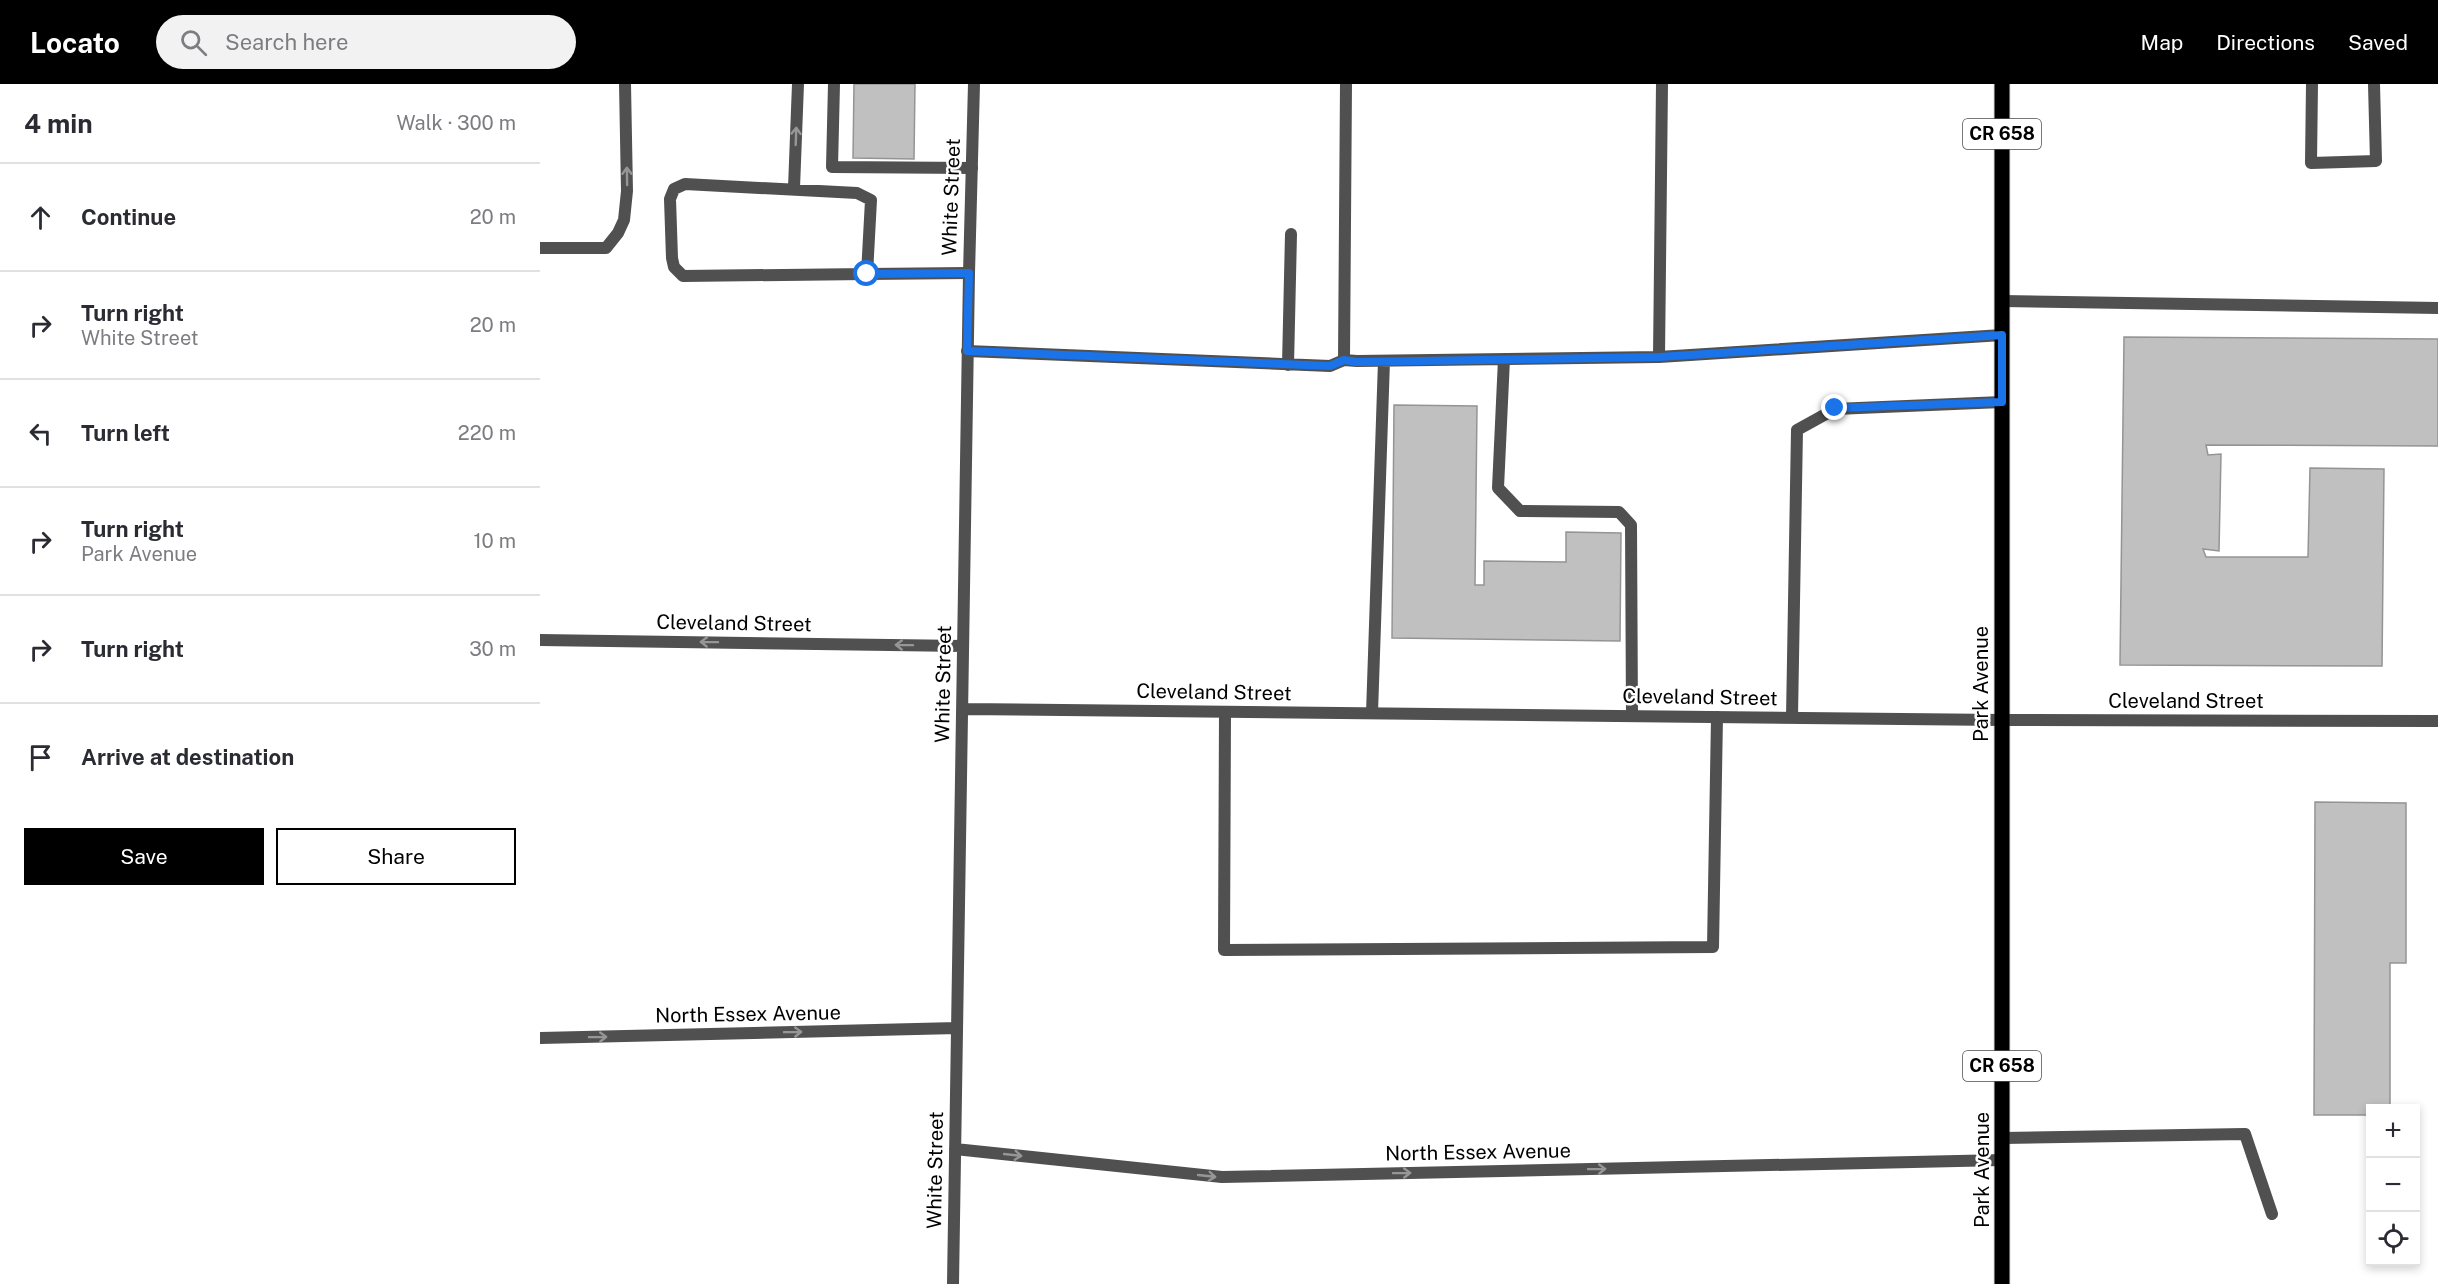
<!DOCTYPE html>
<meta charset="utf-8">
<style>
:root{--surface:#fff;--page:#f2f2f3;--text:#2b2b33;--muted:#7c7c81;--line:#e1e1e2;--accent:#000}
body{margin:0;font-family:"Public Sans",sans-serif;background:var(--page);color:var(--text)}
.controls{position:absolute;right:18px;bottom:18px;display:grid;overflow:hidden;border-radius:0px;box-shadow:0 3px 9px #0003}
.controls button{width:54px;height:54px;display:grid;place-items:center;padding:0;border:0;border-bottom:2px solid var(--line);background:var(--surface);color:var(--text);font:30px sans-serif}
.stop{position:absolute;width:18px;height:18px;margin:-14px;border:4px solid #1a73e8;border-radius:50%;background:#fff}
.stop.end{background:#1a73e8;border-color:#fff;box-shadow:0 2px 6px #0008}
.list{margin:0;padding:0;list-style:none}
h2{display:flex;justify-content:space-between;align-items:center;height:78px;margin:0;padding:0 24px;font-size:26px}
h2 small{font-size:20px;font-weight:400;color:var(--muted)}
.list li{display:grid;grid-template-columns:39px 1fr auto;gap:18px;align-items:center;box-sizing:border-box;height:108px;padding:0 24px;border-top:2px solid var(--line)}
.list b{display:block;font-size:22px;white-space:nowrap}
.list p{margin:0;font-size:20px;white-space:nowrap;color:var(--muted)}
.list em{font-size:20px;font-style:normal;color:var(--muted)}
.actions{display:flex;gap:12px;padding:18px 24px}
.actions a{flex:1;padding:14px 0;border:2px solid var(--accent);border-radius:0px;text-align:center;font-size:21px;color:var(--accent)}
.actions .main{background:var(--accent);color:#fff}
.icon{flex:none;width:33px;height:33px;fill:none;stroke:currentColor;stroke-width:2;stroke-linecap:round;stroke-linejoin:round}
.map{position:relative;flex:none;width:1898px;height:1200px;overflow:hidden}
header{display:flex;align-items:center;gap:36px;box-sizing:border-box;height:84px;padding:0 30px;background:var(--accent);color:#fff}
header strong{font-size:28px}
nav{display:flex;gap:33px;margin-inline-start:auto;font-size:21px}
.search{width:420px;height:54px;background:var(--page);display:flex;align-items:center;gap:15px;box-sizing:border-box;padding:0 21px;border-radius:33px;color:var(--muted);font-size:22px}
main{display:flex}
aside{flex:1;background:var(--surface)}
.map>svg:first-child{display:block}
</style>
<header>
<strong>Locato</strong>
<div class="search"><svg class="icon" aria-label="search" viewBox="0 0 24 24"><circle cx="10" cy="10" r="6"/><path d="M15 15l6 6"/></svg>Search here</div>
<nav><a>Map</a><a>Directions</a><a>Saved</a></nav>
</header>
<main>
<aside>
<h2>4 min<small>Walk · 300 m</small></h2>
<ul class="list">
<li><svg class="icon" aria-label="ahead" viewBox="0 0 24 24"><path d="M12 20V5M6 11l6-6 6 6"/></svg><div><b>Continue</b></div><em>20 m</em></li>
<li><svg class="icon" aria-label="right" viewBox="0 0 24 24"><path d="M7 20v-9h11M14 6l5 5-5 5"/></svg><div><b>Turn right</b><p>White Street</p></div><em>20 m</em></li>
<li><svg class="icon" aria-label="left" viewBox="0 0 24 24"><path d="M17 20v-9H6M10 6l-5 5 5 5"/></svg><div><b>Turn left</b></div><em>220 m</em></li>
<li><svg class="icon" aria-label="right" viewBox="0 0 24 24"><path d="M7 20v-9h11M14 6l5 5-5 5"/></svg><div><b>Turn right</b><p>Park Avenue</p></div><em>10 m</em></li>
<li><svg class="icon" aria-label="right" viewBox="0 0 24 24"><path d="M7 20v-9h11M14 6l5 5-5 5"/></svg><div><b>Turn right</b></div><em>30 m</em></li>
<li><svg class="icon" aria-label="arrive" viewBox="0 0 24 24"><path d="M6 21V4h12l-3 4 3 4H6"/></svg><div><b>Arrive at destination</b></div></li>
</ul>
<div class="actions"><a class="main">Save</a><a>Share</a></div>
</aside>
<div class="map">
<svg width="1898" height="1200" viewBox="0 0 1898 1200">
<rect width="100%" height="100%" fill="#fff"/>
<path fill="#c0c0c0" stroke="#949494" stroke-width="1.5" d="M314 0H375L374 75 313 74Z
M1584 253 1898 255V362L1666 361 1668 371 1681 370 1679 467 1663 465 1666 473H1768L1770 384 1844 385 1842 582 1580 581Z
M854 321 937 322 935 501H944V477L1026 478V448L1081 449 1080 557 852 554Z
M1775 718 1866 719V879H1850V1024H1830V1031H1774Z"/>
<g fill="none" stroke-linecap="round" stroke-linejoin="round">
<defs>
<path id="primary" d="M1462 0V1200"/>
</defs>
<use href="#primary" stroke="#dbdbdb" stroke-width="17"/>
<path stroke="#505050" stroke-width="12" d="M294 0 292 83 432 84
M806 0 804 276 817 277 1119 273 1462 251
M1772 0 1771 79 1836 77 1834 0
M254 104 258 0
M0 164H66L78 149 84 136 87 107 85 0
M327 190 143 192 134 183 132 174 130 115 134 105 145 100 317 109 331 116 327 190 429 189
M1462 217 1898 224
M427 267 790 282 804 276
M1119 273 1122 0
M964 275 958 404 980 427 1079 428 1091 441 1092 632
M748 281 751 150
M685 628 684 866 1173 863 1177 633
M832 629 844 277
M1252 633 1257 346 1295 325 1462 318
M1463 1054 1705 1050 1732 1130"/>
<path stroke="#505050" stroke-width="12" d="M0 556 423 562
M422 625 1461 636 1898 637
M0 954 417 944
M415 1065 682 1093 1463 1076
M413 1200 429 189 434 0"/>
<use href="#primary" stroke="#000" stroke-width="15"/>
</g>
<defs><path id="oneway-shaft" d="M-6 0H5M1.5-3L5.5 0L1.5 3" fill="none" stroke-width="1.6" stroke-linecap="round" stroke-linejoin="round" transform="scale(1.5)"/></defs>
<g stroke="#969696">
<use href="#oneway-shaft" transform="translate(256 52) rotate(-88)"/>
<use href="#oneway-shaft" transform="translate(87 92) rotate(-91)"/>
<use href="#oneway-shaft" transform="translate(169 558) rotate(-179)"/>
<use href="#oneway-shaft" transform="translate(364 561) rotate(-179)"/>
<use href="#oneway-shaft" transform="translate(253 948) rotate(-1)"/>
<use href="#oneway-shaft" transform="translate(58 953) rotate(-1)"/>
<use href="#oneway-shaft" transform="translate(473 1071) rotate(6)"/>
<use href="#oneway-shaft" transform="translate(1057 1085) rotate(-1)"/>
<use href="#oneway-shaft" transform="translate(862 1089) rotate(-1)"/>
<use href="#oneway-shaft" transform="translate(667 1092) rotate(6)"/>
</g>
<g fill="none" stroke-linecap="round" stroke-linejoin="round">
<path stroke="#1a73e8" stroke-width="8" d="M327 190 429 189 427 267 790 282 804 276 817 278 1119 273 1462 251V318L1295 324"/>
</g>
<g text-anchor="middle" stroke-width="5" stroke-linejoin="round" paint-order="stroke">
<g fill="#fff" stroke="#4c4c4c" stroke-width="1.5">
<rect x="1423" y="35" width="78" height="30" rx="4.5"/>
<rect x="1423" y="967" width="78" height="30" rx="4.5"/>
</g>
<g font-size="18" font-weight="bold" fill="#000">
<text x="1462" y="56">CR 658</text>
<text x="1462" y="988">CR 658</text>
</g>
<g font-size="20" fill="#000" stroke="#fff">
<text transform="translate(411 113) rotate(-88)" y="7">White Street</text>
<text transform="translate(194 539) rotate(1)" y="7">Cleveland Street</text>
<text transform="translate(403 600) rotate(-89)" y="7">White Street</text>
<text transform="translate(1441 600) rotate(-90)" y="7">Park Avenue</text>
<text transform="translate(674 608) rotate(1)" y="7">Cleveland Street</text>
<text transform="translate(1160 613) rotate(1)" y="7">Cleveland Street</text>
<text x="1646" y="624">Cleveland Street</text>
<text transform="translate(208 930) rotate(-1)" y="7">North Essex Avenue</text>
<text transform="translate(938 1068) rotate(-1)" y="7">North Essex Avenue</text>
<text transform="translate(395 1086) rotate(-89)" y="7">White Street</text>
<text transform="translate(1442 1086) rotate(-90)" y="7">Park Avenue</text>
</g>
</g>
</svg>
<div class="controls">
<button>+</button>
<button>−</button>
<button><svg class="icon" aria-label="locate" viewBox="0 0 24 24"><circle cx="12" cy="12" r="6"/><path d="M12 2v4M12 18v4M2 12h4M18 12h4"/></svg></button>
</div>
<div class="stop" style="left:327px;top:190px"></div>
<div class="stop end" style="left:1295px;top:324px"></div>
</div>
</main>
